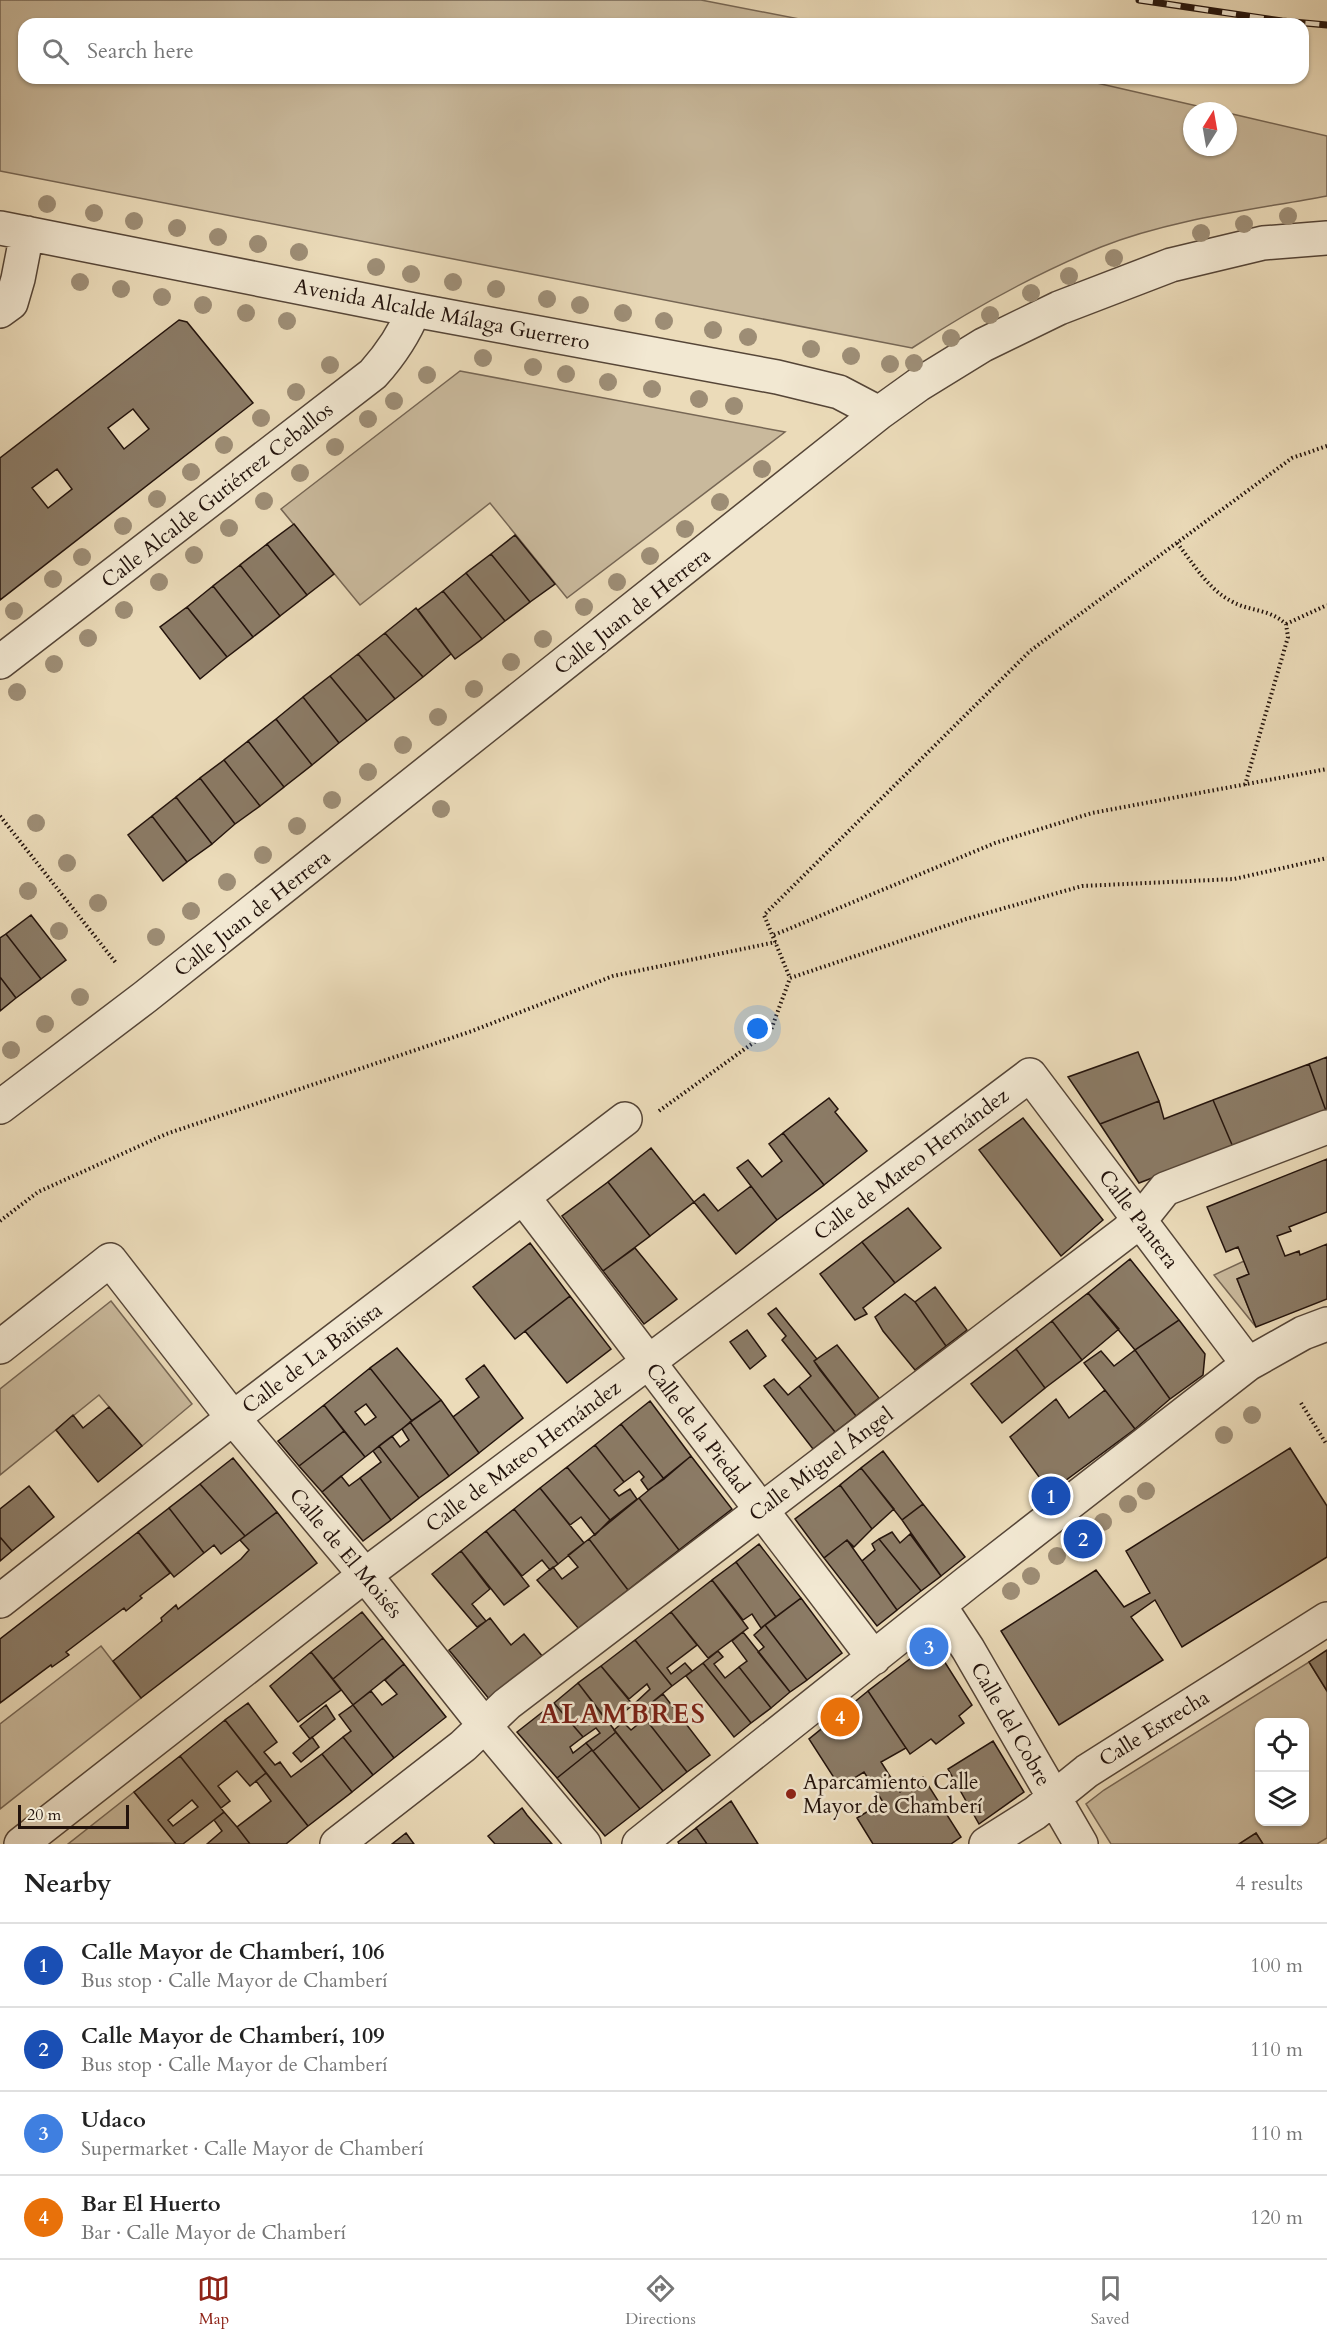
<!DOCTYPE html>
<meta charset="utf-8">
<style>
:root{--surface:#fff;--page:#f6f6f6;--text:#222;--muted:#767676;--line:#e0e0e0;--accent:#8f2418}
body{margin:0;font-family:Cardo,serif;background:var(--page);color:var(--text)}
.controls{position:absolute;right:18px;bottom:18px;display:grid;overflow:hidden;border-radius:12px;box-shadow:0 2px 4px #0004}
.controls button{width:54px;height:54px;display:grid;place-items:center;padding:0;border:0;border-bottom:2px solid var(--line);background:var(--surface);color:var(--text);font:30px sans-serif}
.compass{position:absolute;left:1183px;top:102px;width:54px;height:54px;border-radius:50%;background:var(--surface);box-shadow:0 2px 4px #0004;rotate:11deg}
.scale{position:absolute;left:18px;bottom:15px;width:111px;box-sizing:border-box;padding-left:6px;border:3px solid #23130c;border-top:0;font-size:16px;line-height:21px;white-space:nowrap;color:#23130c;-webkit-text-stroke:4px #f2e8d2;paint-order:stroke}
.you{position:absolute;left:758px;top:1029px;width:21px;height:21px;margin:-15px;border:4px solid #fff;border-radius:50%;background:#1a73e8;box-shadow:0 0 0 9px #1a73e833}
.badge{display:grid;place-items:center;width:39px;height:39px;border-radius:50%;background:var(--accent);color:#fff;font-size:20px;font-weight:700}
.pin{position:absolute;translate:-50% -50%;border:3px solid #fff;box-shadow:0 2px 6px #0006}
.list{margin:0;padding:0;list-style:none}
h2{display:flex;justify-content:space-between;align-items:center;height:78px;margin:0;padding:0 24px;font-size:26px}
h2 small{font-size:20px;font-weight:400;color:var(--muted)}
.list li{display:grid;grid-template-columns:39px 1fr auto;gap:18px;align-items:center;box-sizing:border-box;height:84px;padding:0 24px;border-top:2px solid var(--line)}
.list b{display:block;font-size:22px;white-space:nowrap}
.list p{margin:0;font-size:20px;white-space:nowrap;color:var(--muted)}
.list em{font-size:20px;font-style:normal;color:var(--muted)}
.icon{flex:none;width:33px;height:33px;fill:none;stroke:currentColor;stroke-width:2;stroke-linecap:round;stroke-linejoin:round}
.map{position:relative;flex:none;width:1327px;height:1844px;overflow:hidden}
.search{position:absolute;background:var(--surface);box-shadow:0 2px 4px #0004;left:18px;right:18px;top:18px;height:66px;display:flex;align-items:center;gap:15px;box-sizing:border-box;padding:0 21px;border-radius:18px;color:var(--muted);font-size:22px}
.sheet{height:414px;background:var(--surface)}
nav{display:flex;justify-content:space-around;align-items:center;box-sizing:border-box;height:84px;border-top:2px solid var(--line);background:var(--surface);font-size:16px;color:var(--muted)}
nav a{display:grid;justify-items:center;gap:3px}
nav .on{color:var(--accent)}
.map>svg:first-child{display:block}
</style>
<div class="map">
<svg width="1327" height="1844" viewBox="0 0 1327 1844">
<rect width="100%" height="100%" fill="#ebdbb9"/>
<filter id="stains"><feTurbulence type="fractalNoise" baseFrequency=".00333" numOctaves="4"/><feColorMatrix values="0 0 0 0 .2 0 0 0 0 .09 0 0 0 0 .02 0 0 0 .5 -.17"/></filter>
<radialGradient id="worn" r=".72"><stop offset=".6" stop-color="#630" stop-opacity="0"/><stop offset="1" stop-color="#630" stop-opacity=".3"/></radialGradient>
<path fill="#c9b99c" stroke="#766654" stroke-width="1.5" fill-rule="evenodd" d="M0 0H701L825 24H24V78H1075L1219 111H1192V147H1228V113L1327 136V196C1252 210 1172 219 1101 247 1035 274 972 309 912 348L0 171Z
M460 371 785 432 567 598 490 503 360 605 281 509Z
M1244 1261 1249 1274 1237 1279 1256 1327 1214 1275Z
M111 1301 192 1404 142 1446 99 1395 0 1475V1389Z
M101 1646 141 1698 0 1809V1724Z
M1309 1662 1327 1691V1838L1317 1844H1263L1256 1833 1239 1844H1111L1086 1804 1104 1790ZM1260 1722H1304V1822H1260Z
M134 1792 176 1843 68 1844Z"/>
<path fill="#8b7b66" stroke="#23130c" stroke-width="1.5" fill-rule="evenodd" d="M179 320 187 322 253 403 0 600V458ZM133 409 149 429 124 449 108 428ZM57 469 72 489 48 508 32 488Z
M294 524 334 574 307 595 267 544Z
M515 535 555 584 530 602 491 554Z
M267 544 307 595 280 616 240 565Z
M491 554 530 602 505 621 466 573Z
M240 565 280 616 253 637 213 586Z
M466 573 505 621 482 639 443 591Z
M213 586 253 637 227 657 187 607Z
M443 591 482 639 455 659 418 610Z
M187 607 227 657 200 679 160 627Z
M416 608 451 654 423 677 385 633Z
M385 633 423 677 395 699 358 654Z
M358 654 395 699 367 721 330 676Z
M330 676 367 721 339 743 303 697Z
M303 697 339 743 312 765 276 719Z
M276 719 312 765 284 787 248 741Z
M248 741 284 787 260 806 224 760Z
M224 760 260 806 235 824 200 778Z
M200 778 235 824 212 844 176 797Z
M176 797 212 844 187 862 152 816Z
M152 816 187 862 163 881 128 835Z
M31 915 66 960 41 979 6 934Z
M6 934 41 979 16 998 0 977V938Z
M0 977 16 998 0 1011Z
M1138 1052 1159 1101 1100 1124 1068 1077Z
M1327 1057V1111H1326L1309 1064Z
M1309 1064 1326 1111 1233 1147 1213 1100Z
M829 1098 838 1109 835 1112 867 1151 824 1185 783 1133Z
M1213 1100 1233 1147 1139 1183 1100 1124 1159 1101 1164 1119Z
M1023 1118 1103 1220 1061 1256 979 1150Z
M783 1133 824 1185 777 1220 737 1168 748 1160 762 1177 782 1161 769 1144Z
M651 1148 694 1202 650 1236 608 1182Z
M1327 1159V1212L1289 1227 1291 1231 1277 1236 1285 1256 1299 1251 1300 1255 1327 1244V1299L1256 1327 1237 1279 1249 1274 1238 1247 1226 1252 1207 1207Z
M608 1182 650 1236 603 1271 562 1216Z
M751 1186 777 1220 736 1254 694 1202 704 1194 718 1211Z
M908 1208 941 1248 895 1283 862 1242Z
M862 1242 895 1283 863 1308 867 1314 855 1320 820 1274Z
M530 1243 570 1296 515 1339 473 1287Z
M635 1248 677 1299 644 1324 603 1271Z
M1130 1259 1179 1320 1135 1350 1088 1293Z
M935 1287 967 1330 946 1346 915 1302Z
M1088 1293 1119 1329 1082 1360 1052 1321Z
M905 1294 915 1302 946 1346 915 1370 883 1331 875 1317Z
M570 1296 611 1349 567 1383 525 1331Z
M776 1308 817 1359 814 1361 820 1370 856 1416 835 1432 799 1386 811 1376 782 1340 786 1336 768 1314Z
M1179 1320 1205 1354 1203 1375 1170 1399 1135 1350Z
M1052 1321 1082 1360 1045 1388 1016 1349Z
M747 1330 766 1356 750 1369 730 1342Z
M837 1345 879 1398 856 1416 814 1361Z
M397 1348 441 1400 412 1421 370 1368Z
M1016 1349 1045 1388 1002 1423 971 1384Z
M1135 1350 1170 1399 1135 1429 1084 1363 1101 1351 1114 1366Z
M484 1365 523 1418 479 1453 453 1417 479 1397 466 1379Z
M370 1368 412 1421 365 1457 324 1405ZM366 1404 376 1417 365 1425 355 1412Z
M774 1379 788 1395 799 1386 835 1432 813 1449 764 1386Z
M1105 1390 1135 1429 1050 1492 1010 1437 1056 1399 1069 1418Z
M441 1400 479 1453 449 1476 410 1422Z
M650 1401 691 1456 664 1479 621 1424Z
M324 1405 344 1431 299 1466 278 1441Z
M109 1407 142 1446 98 1482 56 1430 73 1415 83 1428Z
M410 1422 449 1476 419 1498 379 1446 392 1436 400 1447 409 1440 402 1429Z
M621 1424 664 1479 648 1490 641 1480 644 1477 639 1471 624 1482 595 1445Z
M344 1431 365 1457 322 1492 299 1466Z
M595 1445 624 1482 614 1490 619 1496 630 1489 637 1499 610 1520 567 1467Z
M379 1446 419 1498 391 1520 360 1478 381 1462 373 1451Z
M1290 1448 1327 1506V1557L1182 1647 1155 1600 1131 1617 1163 1660 1059 1725 1001 1631 1096 1570 1124 1607 1150 1593 1126 1551Z
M883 1451 923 1504 902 1520 861 1468Z
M691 1456 732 1509 679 1550 639 1498Z
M233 1458 277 1512 245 1536 200 1484Z
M567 1467 610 1520 595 1535 581 1517 570 1525 540 1488Z
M861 1468 894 1509 872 1529 840 1485Z
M341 1476 349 1486 360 1478 391 1520 363 1541 322 1492Z
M200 1484 245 1536 221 1554 214 1545 204 1553 169 1508Z
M840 1485 872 1529 854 1547 847 1540 824 1558 795 1519Z
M29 1486 54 1517 12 1551 0 1537V1509Z
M540 1488 584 1543 558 1564 514 1509Z
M639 1498 679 1550 628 1590 589 1539Z
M923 1504 965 1557 941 1576 902 1520Z
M169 1508 204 1553 174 1577 138 1532Z
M514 1509 558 1564 550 1570 542 1560 522 1576 486 1531Z
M277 1512 317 1563 141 1698 113 1661 162 1621 161 1618 176 1605 178 1609 241 1559 249 1550 240 1540Z
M486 1531 529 1586 504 1605 461 1551Z
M138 1532 170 1573 140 1596 142 1598 126 1611 124 1608 66 1652 69 1655 52 1667 51 1665 0 1703V1639Z
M892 1532 900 1543 910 1534 941 1576 921 1591 879 1539Z
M0 1537 12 1551 0 1561Z
M589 1539 628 1590 579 1629 537 1580 553 1567 562 1579 578 1567 568 1555Z
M879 1539 921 1591 897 1610 862 1561 875 1550 872 1544Z
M847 1540 897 1610 877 1626 824 1558Z
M759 1544 801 1598 776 1617 736 1562Z
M461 1551 490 1589 472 1604 486 1621 477 1627 432 1574Z
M736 1562 776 1617 761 1628 752 1614 743 1620 712 1580Z
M712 1580 748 1628 708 1658 671 1612Z
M801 1598 842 1653 807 1680 765 1625Z
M362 1612 383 1638 333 1679 311 1652Z
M671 1612 697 1645 667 1668 671 1674 685 1663 692 1671 672 1686 635 1640Z
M490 1618 511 1645 524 1634 543 1657 490 1700 449 1650Z
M765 1625 807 1680 790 1692 758 1652 764 1647 754 1635Z
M743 1632 790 1692 771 1708 739 1667 747 1661 732 1641Z
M383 1638 404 1664 353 1705 333 1679Z
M635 1640 672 1686 640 1712 633 1705 650 1689 647 1684 629 1699 601 1666Z
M932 1642 972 1705 959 1716 964 1723 936 1744 931 1739 910 1754 868 1691Z
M1327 1650V1691L1309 1662Z
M718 1651 723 1657 714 1664 725 1678 739 1667 771 1708 751 1723 703 1663Z
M311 1652 341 1690 298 1722 270 1686Z
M703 1663 751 1723 734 1737 686 1676Z
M404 1664 446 1717 394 1758 353 1705 371 1691 382 1705 397 1694 385 1680Z
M601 1666 633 1705 609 1724 578 1683Z
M578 1683 616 1732 593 1751 586 1743 600 1733 596 1728 583 1737 554 1703Z
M868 1691 906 1748 881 1762 900 1792 923 1777 961 1837 951 1844H873L857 1818 883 1802 864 1772 840 1787 809 1739Z
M663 1694 710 1755 687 1772 640 1712Z
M248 1703 277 1742 264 1752 275 1765 280 1762 291 1777 322 1754 352 1792 308 1826 225 1720Z
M554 1703 583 1737 570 1747 573 1753 586 1743 592 1750 557 1778 517 1732Z
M326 1705 335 1719 310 1739 300 1726Z
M353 1705 394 1758 373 1775 343 1737 351 1731 339 1715Z
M640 1712 687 1772 663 1791 614 1730 623 1722 631 1730 637 1725 632 1718Z
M225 1720 266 1773 250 1786 237 1771 218 1786 230 1801 221 1808 180 1756Z
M616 1732 663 1791 640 1809 593 1751Z
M312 1737 319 1747 301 1762 293 1753Z
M343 1737 373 1775 352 1792 322 1754Z
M993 1741 1024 1792 979 1824 948 1769Z
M592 1750 640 1809 605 1836 557 1778Z
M180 1756 224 1812 183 1844H176L134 1792ZM192 1800 198 1807 173 1826 168 1820Z
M266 1773 308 1826 286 1844H250L237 1827 271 1801 256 1781Z
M731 1801 758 1844H707L696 1828Z
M522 1808 527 1815 552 1844H495L488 1836Z
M224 1812 237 1827 250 1844H207L222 1831 214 1820Z
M696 1828 707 1844H679L678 1842Z
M406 1833 414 1844H392Z
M1256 1833 1263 1844H1239Z"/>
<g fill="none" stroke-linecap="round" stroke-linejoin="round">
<defs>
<path id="street" d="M0 228 414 310 777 377 839 392 879 413
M0 311 11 303 18 279 27 233
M0 662 373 374C391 354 404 335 414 310
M0 1107 145 997 879 413 918 385 983 345 1059 308 1171 265 1263 243 1327 238
M523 1197 874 1658
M0 1347 110 1260 233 1418 365 1575 485 1726 584 1844
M0 1601 233 1418 625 1119
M939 1605 968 1649 1081 1844
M21 1844 365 1575 1030 1075 1248 1364
M337 1844 463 1746 507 1704 1126 1232 1141 1219 1165 1189 1327 1127
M639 1844 968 1582 1248 1364 1303 1333 1327 1324
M986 1844 1035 1813 1087 1771 1327 1619"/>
</defs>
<use href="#street" stroke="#554537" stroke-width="36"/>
<path stroke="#23130c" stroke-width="4" stroke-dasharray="1.5 3" stroke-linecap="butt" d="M1327 446 1292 458 1030 651 764 915 790 978 966 919 1082 886 1234 879 1327 858
M1177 543C1193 563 1208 589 1231 601 1250 612 1268 608 1286 624L1288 637 1245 785
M1286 624 1327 605
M0 816 116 963
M774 935 995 843 1092 813 1327 769
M659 1111 771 1030 790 978
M0 1221 38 1192 166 1134 472 1031 613 976 776 942
M1301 1403 1327 1445"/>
<use href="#street" stroke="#f2e8d2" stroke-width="33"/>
<defs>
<path id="rail" d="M1139 0 1282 21 1327 25"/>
</defs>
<use href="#rail" stroke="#23130c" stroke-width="7"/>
<use href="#rail" stroke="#f2e8d2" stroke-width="4.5" stroke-dasharray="14" stroke-linecap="butt"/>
</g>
<g fill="#9d8d75">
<circle cx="47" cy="204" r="9"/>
<circle cx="94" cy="213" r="9"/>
<circle cx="1288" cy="216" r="9"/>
<circle cx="134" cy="221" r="9"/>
<circle cx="1244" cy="224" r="9"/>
<circle cx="177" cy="228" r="9"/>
<circle cx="1201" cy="233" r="9"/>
<circle cx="218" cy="237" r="9"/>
<circle cx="258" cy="244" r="9"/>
<circle cx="299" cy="252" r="9"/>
<circle cx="1114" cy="258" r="9"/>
<circle cx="376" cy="267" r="9"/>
<circle cx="411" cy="274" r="9"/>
<circle cx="1069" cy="276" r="9"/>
<circle cx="80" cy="282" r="9"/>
<circle cx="453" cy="282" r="9"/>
<circle cx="121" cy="289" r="9"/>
<circle cx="496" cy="289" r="9"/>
<circle cx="1031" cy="293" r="9"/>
<circle cx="162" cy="297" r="9"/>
<circle cx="547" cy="299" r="9"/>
<circle cx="203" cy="305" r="9"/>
<circle cx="580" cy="305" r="9"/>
<circle cx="246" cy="313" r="9"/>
<circle cx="623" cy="313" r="9"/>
<circle cx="990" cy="315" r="9"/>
<circle cx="287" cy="321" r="9"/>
<circle cx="664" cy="321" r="9"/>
<circle cx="713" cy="330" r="9"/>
<circle cx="748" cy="337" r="9"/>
<circle cx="951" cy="338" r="9"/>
<circle cx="811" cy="349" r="9"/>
<circle cx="851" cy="356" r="9"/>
<circle cx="483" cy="358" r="9"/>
<circle cx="914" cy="363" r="9"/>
<circle cx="890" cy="364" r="9"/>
<circle cx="330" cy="365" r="9"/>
<circle cx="533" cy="367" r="9"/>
<circle cx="566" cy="374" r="9"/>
<circle cx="427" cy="375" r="9"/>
<circle cx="608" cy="382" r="9"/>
<circle cx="652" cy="389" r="9"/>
<circle cx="296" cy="392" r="9"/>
<circle cx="699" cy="399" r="9"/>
<circle cx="394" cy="401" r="9"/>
<circle cx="734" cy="406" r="9"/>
<circle cx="261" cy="418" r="9"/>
<circle cx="368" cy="419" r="9"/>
<circle cx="224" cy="445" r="9"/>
<circle cx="335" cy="447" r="9"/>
<circle cx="762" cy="469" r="9"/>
<circle cx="191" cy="472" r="9"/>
<circle cx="300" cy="473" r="9"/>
<circle cx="157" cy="499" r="9"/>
<circle cx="264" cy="501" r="9"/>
<circle cx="720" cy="502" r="9"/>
<circle cx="123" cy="526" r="9"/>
<circle cx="229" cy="528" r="9"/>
<circle cx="685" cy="529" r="9"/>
<circle cx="194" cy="555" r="9"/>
<circle cx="650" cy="556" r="9"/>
<circle cx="82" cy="557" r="9"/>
<circle cx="53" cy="579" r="9"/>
<circle cx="159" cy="582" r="9"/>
<circle cx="617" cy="582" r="9"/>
<circle cx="584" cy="607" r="9"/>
<circle cx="124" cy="610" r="9"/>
<circle cx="14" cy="611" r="9"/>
<circle cx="88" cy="638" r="9"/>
<circle cx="543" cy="639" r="9"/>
<circle cx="511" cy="662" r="9"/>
<circle cx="54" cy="664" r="9"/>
<circle cx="474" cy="689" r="9"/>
<circle cx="17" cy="692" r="9"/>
<circle cx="438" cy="717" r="9"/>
<circle cx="403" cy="745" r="9"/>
<circle cx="368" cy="772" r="9"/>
<circle cx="332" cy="800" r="9"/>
<circle cx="441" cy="809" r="9"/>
<circle cx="36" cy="823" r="9"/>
<circle cx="297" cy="826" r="9"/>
<circle cx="263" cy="855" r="9"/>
<circle cx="67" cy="863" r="9"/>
<circle cx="227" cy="882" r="9"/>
<circle cx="28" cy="891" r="9"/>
<circle cx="98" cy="903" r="9"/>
<circle cx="191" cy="911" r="9"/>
<circle cx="59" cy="931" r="9"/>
<circle cx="156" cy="937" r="9"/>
<circle cx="80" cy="997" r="9"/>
<circle cx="45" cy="1024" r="9"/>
<circle cx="11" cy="1050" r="9"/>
<circle cx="1252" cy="1415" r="9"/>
<circle cx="1224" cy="1435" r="9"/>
<circle cx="1146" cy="1491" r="9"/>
<circle cx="1128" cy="1504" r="9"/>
<circle cx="1103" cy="1522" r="9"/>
<circle cx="1057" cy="1556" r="9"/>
<circle cx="1031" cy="1576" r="9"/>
<circle cx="1011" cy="1591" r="9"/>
</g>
<circle fill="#8f2418" stroke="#f2e8d2" stroke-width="2" cx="791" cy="1794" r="6"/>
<g text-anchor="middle" stroke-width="5" stroke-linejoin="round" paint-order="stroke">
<g font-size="21" fill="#23130c" stroke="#f2e8d2">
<text transform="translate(442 314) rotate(11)" y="7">Avenida Alcalde Málaga Guerrero</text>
<text transform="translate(217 495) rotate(-38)" y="7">Calle Alcalde Gutiérrez Ceballos</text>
<text transform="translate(632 611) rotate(-38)" y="7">Calle Juan de Herrera</text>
<text transform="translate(252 913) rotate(-38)" y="7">Calle Juan de Herrera</text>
<text transform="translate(911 1164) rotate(-37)" y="7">Calle de Mateo Hernández</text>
<text transform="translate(1139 1219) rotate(53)" y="7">Calle Pantera</text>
<text transform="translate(312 1358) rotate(-37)" y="7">Calle de La Bañista</text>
<text transform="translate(698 1428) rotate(53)" y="7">Calle de la Piedad</text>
<text transform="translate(523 1456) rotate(-37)" y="7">Calle de Mateo Hernández</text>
<text transform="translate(821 1464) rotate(-37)" y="7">Calle Miguel Ángel</text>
<text transform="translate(346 1553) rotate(50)" y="7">Calle de El Moisés</text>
<text transform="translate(1011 1724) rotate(60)" y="7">Calle del Cobre</text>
<text transform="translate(1154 1728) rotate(-32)" y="7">Calle Estrecha</text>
</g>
<g font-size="21" fill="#23130c" stroke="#f2e8d2" text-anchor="start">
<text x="803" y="1789">Aparcamiento Calle<tspan x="803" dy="24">Mayor de Chamberí</tspan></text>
</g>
<g font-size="27" font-weight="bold" letter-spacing="1.5" fill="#7a1f14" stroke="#f2e8d2">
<text x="623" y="1723">ALAMBRES</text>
</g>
</g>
<rect width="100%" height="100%" filter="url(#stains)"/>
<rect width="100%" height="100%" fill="url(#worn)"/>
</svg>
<div class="controls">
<button><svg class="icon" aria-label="locate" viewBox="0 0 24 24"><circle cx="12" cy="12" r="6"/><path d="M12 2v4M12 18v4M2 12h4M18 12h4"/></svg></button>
<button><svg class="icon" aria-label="layers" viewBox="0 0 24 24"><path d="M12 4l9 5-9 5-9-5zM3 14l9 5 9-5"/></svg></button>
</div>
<svg class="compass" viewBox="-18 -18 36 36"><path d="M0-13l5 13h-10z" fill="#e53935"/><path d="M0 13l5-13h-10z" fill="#767676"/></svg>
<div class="scale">20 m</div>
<div class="you"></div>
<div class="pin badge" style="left:1051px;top:1496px;background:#1a4fb4">1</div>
<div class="pin badge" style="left:1083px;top:1539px;background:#1a4fb4">2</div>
<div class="pin badge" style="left:929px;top:1647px;background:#3f7fe0">3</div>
<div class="pin badge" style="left:840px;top:1717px;background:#e8710a">4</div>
<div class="search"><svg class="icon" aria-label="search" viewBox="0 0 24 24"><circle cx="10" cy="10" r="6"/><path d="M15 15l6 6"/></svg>Search here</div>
</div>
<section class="sheet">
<h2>Nearby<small>4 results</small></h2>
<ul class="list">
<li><span class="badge" style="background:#1a4fb4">1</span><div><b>Calle Mayor de Chamberí, 106</b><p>Bus stop · Calle Mayor de Chamberí</p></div><em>100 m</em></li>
<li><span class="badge" style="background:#1a4fb4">2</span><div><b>Calle Mayor de Chamberí, 109</b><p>Bus stop · Calle Mayor de Chamberí</p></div><em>110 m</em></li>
<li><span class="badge" style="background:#3f7fe0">3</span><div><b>Udaco</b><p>Supermarket · Calle Mayor de Chamberí</p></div><em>110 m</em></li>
<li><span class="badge" style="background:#e8710a">4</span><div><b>Bar El Huerto</b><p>Bar · Calle Mayor de Chamberí</p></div><em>120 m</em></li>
</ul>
</section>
<nav>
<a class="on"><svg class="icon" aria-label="map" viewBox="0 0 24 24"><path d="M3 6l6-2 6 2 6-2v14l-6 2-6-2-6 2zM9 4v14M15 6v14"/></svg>Map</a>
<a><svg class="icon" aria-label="directions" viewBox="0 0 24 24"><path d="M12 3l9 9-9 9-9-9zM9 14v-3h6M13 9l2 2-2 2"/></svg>Directions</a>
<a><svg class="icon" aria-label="saved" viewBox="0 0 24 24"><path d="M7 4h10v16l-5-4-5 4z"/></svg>Saved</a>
</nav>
